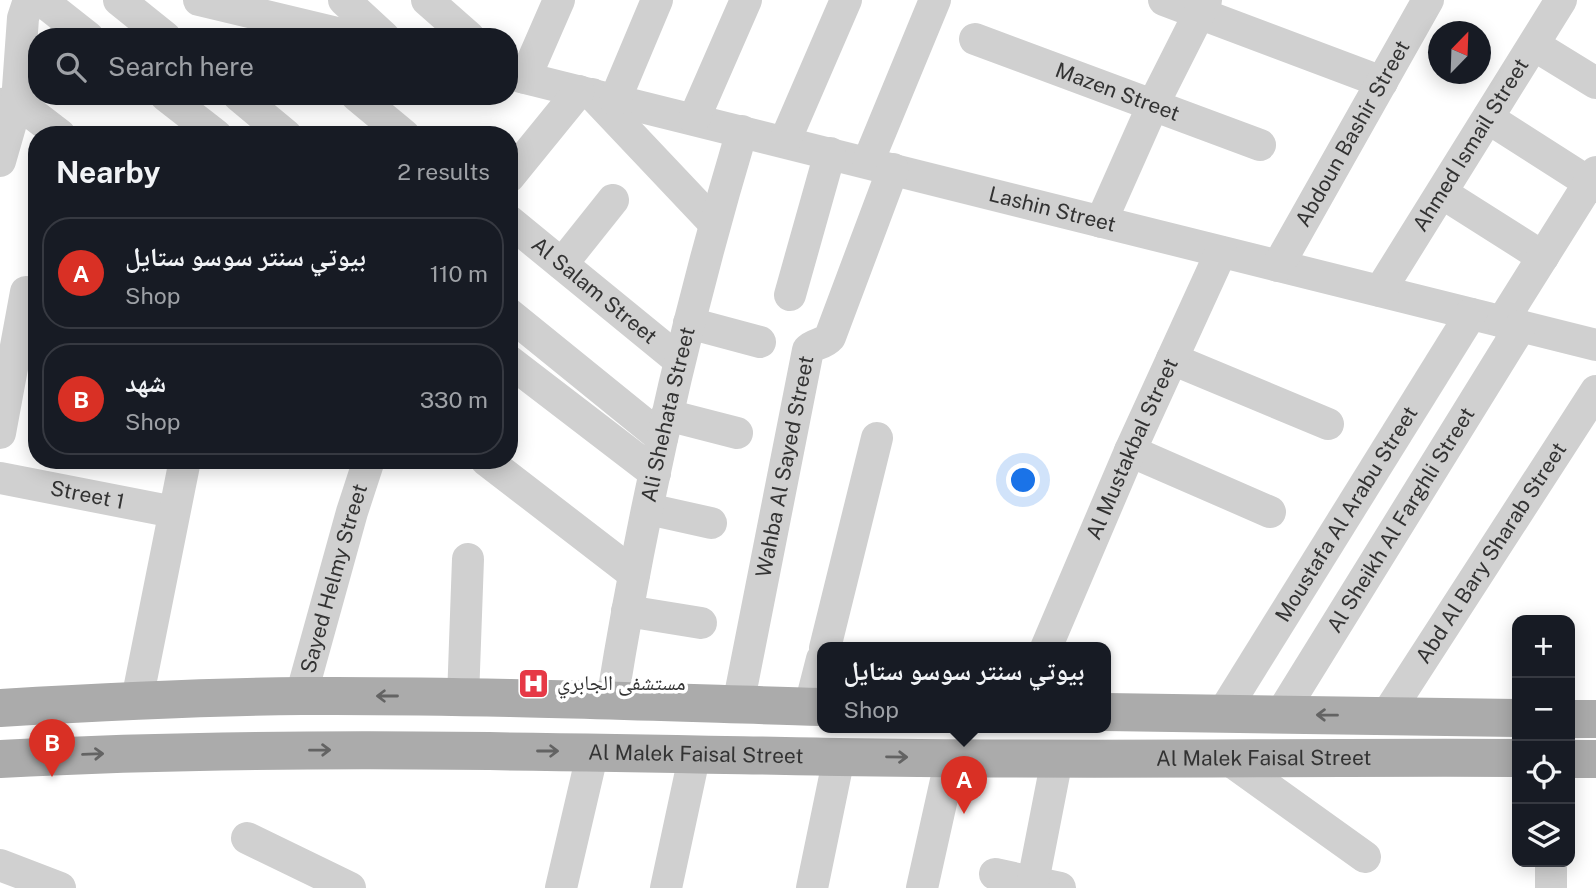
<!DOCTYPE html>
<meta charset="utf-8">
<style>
:root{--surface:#171b24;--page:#242831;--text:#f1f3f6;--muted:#9ea1a6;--line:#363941;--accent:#d93025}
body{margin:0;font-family:"Public Sans","Noto Naskh Arabic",sans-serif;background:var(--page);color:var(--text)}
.controls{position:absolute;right:21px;bottom:21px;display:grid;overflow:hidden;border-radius:14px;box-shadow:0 4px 18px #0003}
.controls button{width:63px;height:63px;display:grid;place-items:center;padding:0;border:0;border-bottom:2px solid var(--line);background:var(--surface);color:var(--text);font:35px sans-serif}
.compass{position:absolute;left:1428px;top:21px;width:63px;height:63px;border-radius:50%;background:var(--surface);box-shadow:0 4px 18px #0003;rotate:23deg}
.you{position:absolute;left:1024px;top:481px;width:24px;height:24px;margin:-18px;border:5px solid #fff;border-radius:50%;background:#1a73e8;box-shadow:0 0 0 10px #1a73e833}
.badge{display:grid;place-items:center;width:46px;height:46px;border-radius:50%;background:var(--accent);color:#fff;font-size:23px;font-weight:700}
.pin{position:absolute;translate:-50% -58px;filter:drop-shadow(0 2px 4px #0008)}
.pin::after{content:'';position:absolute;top:37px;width:24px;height:21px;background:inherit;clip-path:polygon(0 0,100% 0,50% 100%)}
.popup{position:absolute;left:817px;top:642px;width:294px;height:91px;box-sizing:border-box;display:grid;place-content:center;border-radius:14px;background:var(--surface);filter:drop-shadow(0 2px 5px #0005);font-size:23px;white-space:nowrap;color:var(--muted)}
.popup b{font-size:26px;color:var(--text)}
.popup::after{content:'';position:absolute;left:50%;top:100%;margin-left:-14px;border:14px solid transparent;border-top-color:var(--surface)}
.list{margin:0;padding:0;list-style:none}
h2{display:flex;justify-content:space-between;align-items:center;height:91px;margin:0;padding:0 28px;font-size:30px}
h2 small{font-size:23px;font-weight:400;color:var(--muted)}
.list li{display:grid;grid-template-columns:46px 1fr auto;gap:21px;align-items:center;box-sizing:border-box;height:112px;margin:0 14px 14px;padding:0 14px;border:2px solid var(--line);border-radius:28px}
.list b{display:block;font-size:26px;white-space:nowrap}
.list p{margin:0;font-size:23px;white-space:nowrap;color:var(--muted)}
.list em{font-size:23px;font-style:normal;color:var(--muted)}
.icon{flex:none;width:38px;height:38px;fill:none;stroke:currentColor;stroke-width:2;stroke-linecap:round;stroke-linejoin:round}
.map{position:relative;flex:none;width:1596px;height:888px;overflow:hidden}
.search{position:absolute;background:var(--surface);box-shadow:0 4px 18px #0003;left:28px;top:28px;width:490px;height:77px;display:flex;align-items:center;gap:18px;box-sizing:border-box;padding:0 24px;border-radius:28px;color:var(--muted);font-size:26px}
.panel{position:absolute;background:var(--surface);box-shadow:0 4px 18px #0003;left:28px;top:126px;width:490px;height:343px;border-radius:28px}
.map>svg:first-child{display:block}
</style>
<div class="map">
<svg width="1596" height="888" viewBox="0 0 1596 888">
<rect width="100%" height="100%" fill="#fff"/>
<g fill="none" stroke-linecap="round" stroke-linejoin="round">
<g stroke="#d0d0d0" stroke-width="32">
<path d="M41 0 88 37"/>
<path d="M119 0 165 37"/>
<path d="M199 0 354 37"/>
<path d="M344 0 384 37"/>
<path d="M427 0 469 37"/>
<path d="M1164 0 1382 82"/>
<path id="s1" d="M975 39 1260 145"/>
<path d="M1534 45 1596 83"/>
<path d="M510 67 525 78 559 0"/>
<path id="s2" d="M509 74 1596 345"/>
<path d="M592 94 714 223"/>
<path d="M166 96 216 135"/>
<path d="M239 96 286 135"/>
<path d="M357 96 404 135"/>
<path d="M615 100 657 0"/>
<path d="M0 104 17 102 60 135"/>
<path d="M1488 118 1596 187"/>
<path d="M694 119 746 0"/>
<path d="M785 141 846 0"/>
<path d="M0 161 17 102 23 18 29 0"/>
<path d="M868 162 935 0"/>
<path d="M509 177 579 91"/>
<path d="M1442 193 1543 257"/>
<path id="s3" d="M509 221 679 360"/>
<path d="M1101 222 1153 105 1206 0"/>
<path d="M562 264 613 200"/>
<path id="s4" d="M1278 266 1428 0"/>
<path id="s5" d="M1380 291 1561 0"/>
<path d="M790 295 830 153"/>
<path d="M509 314 662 438"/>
<path d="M1502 322 1596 172"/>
<path d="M689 323 760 342"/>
<path d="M1172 359 1328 424"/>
<path d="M509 361 655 473"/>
<path d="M667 415 737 433"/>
<path d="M0 433 26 292"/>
<path d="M1130 451 1270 512"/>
<path d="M486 460 634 574"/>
<path id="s6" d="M0 478 174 512"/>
<path d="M648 509 711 523"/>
<path d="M627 611 701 623"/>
<path d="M825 648 877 438"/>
<path id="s7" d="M1046 648 1130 451 1221 252"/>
<path id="s8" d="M301 696 352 512 369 460"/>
<path d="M463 698 468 559"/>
<path d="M137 700 185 460"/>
<path id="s9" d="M612 701C643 508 686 318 742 131"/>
<path id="s10" d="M738 705 808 350C814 343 823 345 830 337L893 169"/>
<path d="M810 706 822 659"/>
<path id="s11" d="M1223 713 1471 314"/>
<path id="s12" d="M1281 714 1521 326"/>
<path id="s13" d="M1386 716 1596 391"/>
<path d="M1228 759 1365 857"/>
<path d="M247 838 350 888"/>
<path d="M0 865 60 888"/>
<path d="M995 874 1060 888"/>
<path d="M1033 882 1057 759"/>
<path d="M561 888 593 751"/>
<path d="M666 888 695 753"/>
<path d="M812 888 839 757"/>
<path d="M922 888 951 758"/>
<path d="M1551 888V862"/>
</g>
<g stroke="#ababab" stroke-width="38">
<path d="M0 708C101 702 201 697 302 696 476 695 649 702 822 707"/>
<path d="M1106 712 1517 718"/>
<path d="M1570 719H1596"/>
<path id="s14" d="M0 759C279 744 559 752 839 757 1065 761 1291 757 1517 758"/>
<path d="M1570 759H1596"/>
</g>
</g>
<defs><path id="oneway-shaft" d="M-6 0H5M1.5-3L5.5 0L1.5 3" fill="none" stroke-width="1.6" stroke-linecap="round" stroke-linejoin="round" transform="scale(1.75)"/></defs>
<g stroke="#636363">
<use href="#oneway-shaft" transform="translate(387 696) rotate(-180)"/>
<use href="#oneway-shaft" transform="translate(1327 715) rotate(-179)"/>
<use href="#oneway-shaft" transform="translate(320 750) rotate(-1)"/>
<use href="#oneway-shaft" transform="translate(548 751)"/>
<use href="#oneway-shaft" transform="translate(93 754) rotate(-2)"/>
<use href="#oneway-shaft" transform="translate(897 757) rotate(1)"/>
</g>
<defs>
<symbol id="hospital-square" viewBox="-11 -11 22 22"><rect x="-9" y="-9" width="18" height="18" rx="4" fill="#e63946" stroke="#fff"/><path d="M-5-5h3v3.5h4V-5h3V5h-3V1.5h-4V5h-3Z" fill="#fff"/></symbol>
</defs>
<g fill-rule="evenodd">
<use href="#hospital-square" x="516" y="666" width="35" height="35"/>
</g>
<g text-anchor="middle" stroke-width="7" stroke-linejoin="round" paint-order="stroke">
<g font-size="21" fill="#333" stroke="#fff">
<text dy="7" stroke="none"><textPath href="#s1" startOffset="152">Mazen Street</textPath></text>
<text dy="7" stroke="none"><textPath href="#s4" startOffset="152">Abdoun Bashir Street</textPath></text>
<text dy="7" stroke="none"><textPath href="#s5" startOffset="172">Ahmed Ismail Street</textPath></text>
<text dy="7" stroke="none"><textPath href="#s2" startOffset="560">Lashin Street</textPath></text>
<text dy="7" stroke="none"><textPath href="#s3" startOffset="110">Al Salam Street</textPath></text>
<text dy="7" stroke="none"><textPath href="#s9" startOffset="292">Ali Shehata Street</textPath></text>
<text dy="7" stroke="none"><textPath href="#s7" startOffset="217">Al Mustakbal Street</textPath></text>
<text dy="7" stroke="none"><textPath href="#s10" startOffset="243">Wahba Al Sayed Street</textPath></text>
<text dy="7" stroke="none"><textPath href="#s6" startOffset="89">Street 1</textPath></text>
<text dy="7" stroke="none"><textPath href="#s11" startOffset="234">Moustafa Al Arabu Street</textPath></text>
<text dy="7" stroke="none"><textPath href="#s12" startOffset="228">Al Sheikh Al Farghli Street</textPath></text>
<text dy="7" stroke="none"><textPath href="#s13" startOffset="194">Abd Al Bary Sharab Street</textPath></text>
<text dy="7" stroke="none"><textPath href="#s8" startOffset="122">Sayed Helmy Street</textPath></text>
<text dy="7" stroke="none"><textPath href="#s14" startOffset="696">Al Malek Faisal Street</textPath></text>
<text dy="7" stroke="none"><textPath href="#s14" startOffset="1264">Al Malek Faisal Street</textPath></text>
</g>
<g font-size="21" fill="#333" stroke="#fff" text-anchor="start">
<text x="557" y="690">مستشفى الجابري</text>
</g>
</g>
</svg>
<div class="controls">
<button>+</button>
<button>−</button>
<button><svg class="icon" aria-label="locate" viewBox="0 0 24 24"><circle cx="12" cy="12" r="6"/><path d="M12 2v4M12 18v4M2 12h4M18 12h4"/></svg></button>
<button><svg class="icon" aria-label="layers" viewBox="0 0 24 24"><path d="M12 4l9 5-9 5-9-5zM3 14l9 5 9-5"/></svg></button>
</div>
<svg class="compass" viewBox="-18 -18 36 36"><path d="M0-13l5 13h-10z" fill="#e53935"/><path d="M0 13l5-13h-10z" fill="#9ea1a6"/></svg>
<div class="you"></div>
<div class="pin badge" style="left:964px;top:814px">A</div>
<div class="popup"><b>بيوتي سنتر سوسو ستايل</b>Shop</div>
<div class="pin badge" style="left:52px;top:777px">B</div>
<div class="search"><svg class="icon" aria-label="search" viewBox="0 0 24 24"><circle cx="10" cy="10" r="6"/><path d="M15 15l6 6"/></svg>Search here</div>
<section class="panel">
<h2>Nearby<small>2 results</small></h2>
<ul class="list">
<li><span class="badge">A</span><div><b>بيوتي سنتر سوسو ستايل</b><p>Shop</p></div><em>110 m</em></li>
<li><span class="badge">B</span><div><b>شهد</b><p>Shop</p></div><em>330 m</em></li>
</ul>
</section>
</div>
